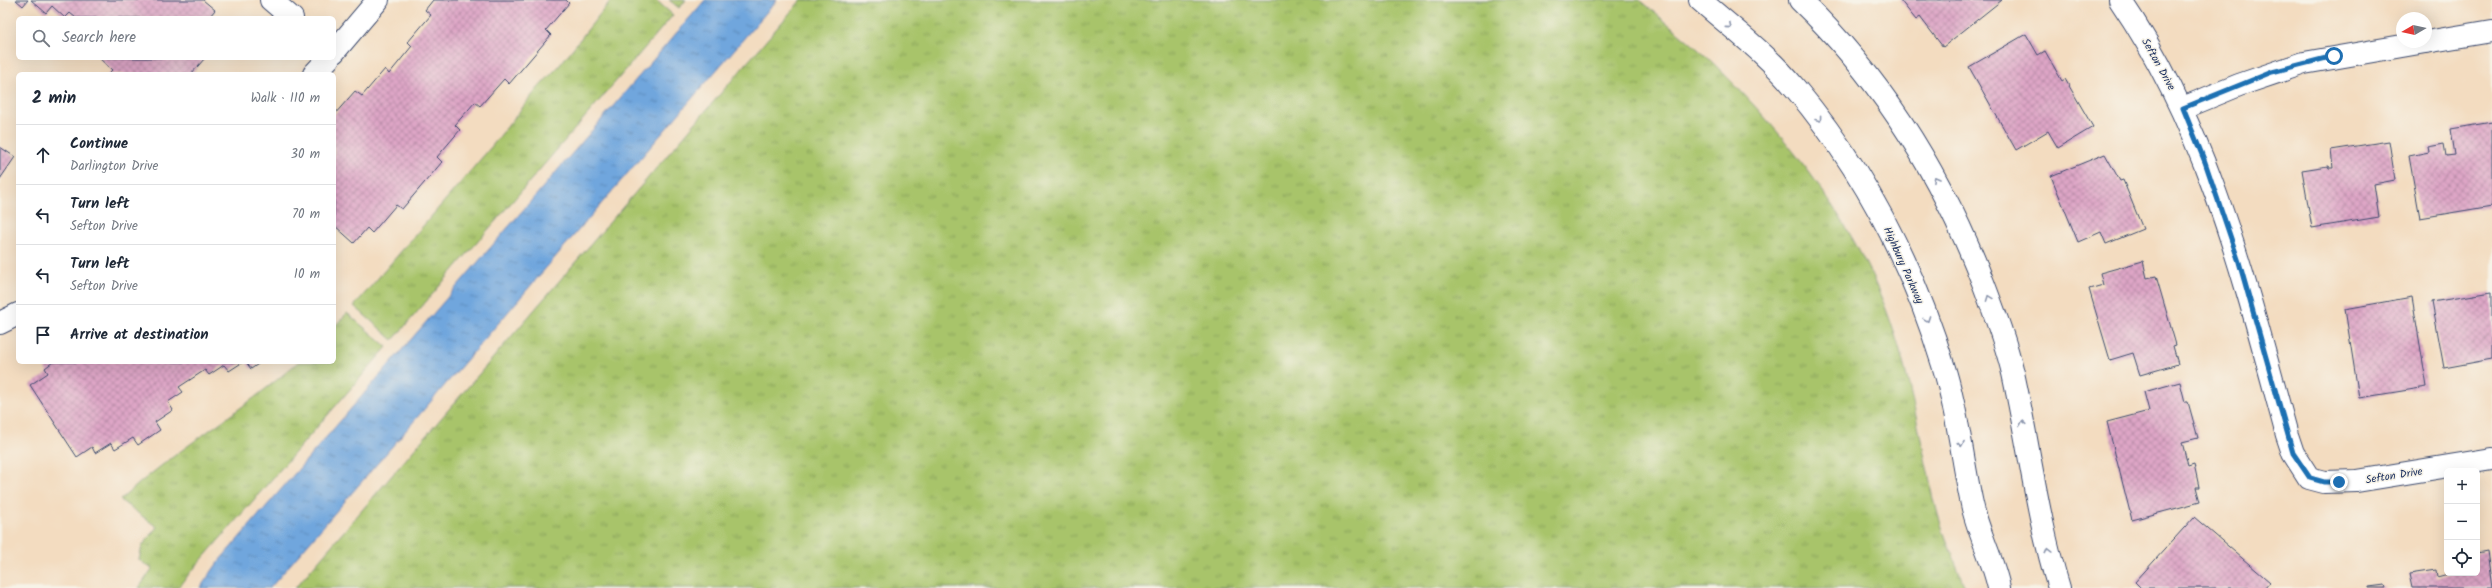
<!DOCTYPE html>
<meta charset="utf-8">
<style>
:root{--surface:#fff;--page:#f6f6f7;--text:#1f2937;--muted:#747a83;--line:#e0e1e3}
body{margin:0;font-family:Kalam,sans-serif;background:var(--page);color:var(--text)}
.controls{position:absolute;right:12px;bottom:12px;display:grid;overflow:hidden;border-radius:6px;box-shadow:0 4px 16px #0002}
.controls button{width:36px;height:36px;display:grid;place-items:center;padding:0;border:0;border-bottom:1px solid var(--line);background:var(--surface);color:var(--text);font:20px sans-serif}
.compass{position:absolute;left:2396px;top:12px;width:36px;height:36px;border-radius:50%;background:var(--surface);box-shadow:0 4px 16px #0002;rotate:261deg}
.stop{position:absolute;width:12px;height:12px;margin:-9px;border:3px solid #1f6fb2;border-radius:50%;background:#fff}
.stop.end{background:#1f6fb2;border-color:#fff;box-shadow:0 1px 4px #0008}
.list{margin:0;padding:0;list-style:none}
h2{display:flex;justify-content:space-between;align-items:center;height:52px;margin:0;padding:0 16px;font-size:17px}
h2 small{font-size:13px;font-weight:400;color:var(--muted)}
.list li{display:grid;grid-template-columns:26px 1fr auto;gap:12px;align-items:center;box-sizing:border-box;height:60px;padding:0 16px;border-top:1px solid var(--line)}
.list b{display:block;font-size:15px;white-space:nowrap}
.list p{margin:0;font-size:13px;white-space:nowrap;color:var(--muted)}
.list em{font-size:13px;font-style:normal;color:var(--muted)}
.icon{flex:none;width:22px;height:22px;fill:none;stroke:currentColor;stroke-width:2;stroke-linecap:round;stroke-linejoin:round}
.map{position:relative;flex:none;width:2492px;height:588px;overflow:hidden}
.search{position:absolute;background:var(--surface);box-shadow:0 4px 16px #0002;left:16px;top:16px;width:320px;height:44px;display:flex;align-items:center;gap:10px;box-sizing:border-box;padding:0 14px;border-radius:6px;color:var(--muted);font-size:15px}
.panel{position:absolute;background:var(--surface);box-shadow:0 4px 16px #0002;left:16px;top:72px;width:320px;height:292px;border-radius:6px}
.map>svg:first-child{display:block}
</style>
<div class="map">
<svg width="2492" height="588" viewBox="0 0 2492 588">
<defs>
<pattern id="grass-tufts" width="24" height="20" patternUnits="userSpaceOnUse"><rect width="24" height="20" fill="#a8c46b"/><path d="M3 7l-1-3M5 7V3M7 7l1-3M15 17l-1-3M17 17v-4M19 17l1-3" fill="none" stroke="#88a05b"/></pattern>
<pattern id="water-ripples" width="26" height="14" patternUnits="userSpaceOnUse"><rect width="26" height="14" fill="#6fa6dd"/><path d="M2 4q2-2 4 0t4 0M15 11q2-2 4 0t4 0" fill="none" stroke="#5a88b6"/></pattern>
<pattern id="building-cross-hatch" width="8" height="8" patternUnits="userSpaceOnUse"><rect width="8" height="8" fill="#dea6c6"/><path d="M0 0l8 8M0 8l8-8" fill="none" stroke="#b388a4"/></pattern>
</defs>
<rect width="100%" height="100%" fill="#f7f3e8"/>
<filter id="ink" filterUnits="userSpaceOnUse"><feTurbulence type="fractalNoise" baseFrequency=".025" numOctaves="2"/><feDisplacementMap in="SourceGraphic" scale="8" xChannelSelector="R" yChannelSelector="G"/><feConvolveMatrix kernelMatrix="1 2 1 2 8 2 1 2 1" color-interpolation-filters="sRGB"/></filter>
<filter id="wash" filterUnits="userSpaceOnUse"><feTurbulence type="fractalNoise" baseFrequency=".012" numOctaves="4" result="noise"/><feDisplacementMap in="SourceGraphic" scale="16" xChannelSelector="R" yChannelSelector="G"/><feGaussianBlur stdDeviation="0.9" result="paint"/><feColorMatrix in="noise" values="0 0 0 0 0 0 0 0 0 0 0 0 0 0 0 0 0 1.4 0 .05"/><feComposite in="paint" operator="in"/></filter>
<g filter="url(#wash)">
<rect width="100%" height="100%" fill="#f3dcc0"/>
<path fill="url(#grass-tufts)" stroke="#627a64" d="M611 0H656L673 15 393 340 354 306 492 146 538 88 559 66Z
M669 0H686L679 8Z
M801 0H1639C1662 19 1686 38 1708 58 1777 125 1841 203 1879 292 1908 359 1918 433 1935 503 1942 533 1955 560 1965 588H295Z
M347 313 387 347 177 588H139L152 569 139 560 142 546 157 527 120 500C176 449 242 412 298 362H334V327Z"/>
<path fill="url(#water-ripples)" stroke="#456a9e" d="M705 0H777L270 588H200L219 561Z"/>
<g id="blocks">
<path fill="url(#building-cross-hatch)" d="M16 0H28L23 6Z
M31 0H203L215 10 210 16 212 18H76L70 13 65 18 52 6 46 13Z
M433 0H566L569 3 546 30 551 35 509 84 504 79 480 106 475 102 455 125 460 130 437 157 442 162 402 209 396 205 372 233 367 228 354 243 334 225V115L355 91 362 96 385 69 389 74 412 46 408 42 431 15 425 10Z
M1900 0H2002L1943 47 1920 17 1916 20Z
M2026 34 2038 55 2045 51 2062 81 2065 79 2093 127 2058 148 2048 131 2016 150 1969 67Z
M99 58H205L191 74H108L112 70Z
M2492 122V206L2420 218 2409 156 2429 152 2428 147 2444 144 2446 156 2455 155 2451 129Z
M2389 141 2395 180 2374 184 2379 217 2312 228 2302 170 2328 166 2329 168H2333L2331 150Z
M0 147 15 157 0 179Z
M2105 154 2120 181 2123 180 2143 229 2106 244 2101 232 2078 242 2051 176Z
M2143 261 2147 278 2156 276 2176 345 2173 346 2178 364 2140 375 2133 353 2110 360 2089 289 2103 285 2100 273Z
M2492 292V359L2444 368 2432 302Z
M2412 297 2427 387 2359 398 2345 309Z
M53 362H243L229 371 224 365 209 375 205 370 179 387 183 392 168 402 173 410 155 422 160 430 138 445 133 438 115 449 111 443 95 453 92 447 77 457 30 385 48 373 45 368Z
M246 362H261L251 369Z
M2180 382 2185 402H2188L2198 438 2182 442 2188 466 2194 464 2199 487H2196L2200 502 2132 520 2107 422 2149 411 2144 392Z
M2194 517 2270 582 2265 588H2141L2135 582Z
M2487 551 2492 588H2412L2409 574 2436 570 2437 577 2452 573H2477V553Z
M2385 585 2386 588H2369V587Z"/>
</g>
</g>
<g filter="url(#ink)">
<use href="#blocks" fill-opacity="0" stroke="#3b496d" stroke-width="1"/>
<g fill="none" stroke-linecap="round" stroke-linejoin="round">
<defs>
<path id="minor" d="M271 0 292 18
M1700 0C1732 28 1768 55 1795 88 1864 170 1913 265 1944 368 1958 412 1962 459 1972 504 1978 533 1993 559 1999 588
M1800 0C1883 80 1943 178 1984 285 1995 314 2006 343 2013 373 2029 445 2037 517 2059 588
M2120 0C2209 130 2246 285 2287 435L2293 453 2309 478 2324 482 2357 481 2492 459
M2426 42 2492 31
M334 52 378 0
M314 74 329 58
M2183 108 2239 85 2304 63 2425 42
M0 323 18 314"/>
</defs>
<use href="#minor" stroke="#3b496d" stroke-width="24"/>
<use href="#minor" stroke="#fff" stroke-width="22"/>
</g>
<defs><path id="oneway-chevron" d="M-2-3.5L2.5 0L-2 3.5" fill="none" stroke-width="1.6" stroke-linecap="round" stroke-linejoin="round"/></defs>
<g stroke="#8d97ae">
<use href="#oneway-chevron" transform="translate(1729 26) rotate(41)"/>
<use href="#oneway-chevron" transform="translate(1819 119) rotate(53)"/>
<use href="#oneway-chevron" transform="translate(1936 179) rotate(-119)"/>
<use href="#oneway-chevron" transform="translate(1989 298) rotate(-111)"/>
<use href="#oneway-chevron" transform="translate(1927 319) rotate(70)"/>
<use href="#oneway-chevron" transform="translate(2023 423) rotate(-101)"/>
<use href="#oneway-chevron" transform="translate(1961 444) rotate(81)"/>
<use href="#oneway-chevron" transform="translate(2048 551) rotate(-105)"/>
</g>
</g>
<g fill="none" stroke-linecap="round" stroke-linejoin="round" filter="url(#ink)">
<path stroke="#1f6fb2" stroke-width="5" d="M2334 56 2272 72 2183 108 2205 162 2239 262 2293 453 2310 478 2324 482H2339"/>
</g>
<g text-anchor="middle" stroke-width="3" stroke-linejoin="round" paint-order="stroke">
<g font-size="11" fill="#1b2f5e" stroke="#f7f3e8">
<text transform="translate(2159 64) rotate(61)" y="4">Sefton Drive</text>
<text transform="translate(1904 265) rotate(66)" y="4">Highbury Parkway</text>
<text transform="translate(2394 475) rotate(-9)" y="4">Sefton Drive</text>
</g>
</g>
</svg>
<div class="controls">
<button>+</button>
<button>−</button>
<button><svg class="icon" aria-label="locate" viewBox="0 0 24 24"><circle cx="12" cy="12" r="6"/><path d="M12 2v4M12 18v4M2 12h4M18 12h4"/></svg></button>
</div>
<svg class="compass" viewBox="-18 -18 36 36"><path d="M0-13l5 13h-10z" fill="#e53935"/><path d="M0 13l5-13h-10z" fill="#747a83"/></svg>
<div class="stop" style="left:2334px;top:56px"></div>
<div class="stop end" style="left:2339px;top:482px"></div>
<div class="search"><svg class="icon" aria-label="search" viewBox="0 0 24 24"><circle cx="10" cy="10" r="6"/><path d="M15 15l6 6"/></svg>Search here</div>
<section class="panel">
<h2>2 min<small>Walk · 110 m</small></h2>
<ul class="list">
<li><svg class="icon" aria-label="ahead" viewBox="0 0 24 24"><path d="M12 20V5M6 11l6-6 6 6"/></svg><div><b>Continue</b><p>Darlington Drive</p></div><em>30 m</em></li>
<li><svg class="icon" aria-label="left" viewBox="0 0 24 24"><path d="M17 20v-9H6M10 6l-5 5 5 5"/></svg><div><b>Turn left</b><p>Sefton Drive</p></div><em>70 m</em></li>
<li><svg class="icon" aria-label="left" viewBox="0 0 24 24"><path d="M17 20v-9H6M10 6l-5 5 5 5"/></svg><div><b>Turn left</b><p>Sefton Drive</p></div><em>10 m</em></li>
<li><svg class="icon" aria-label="arrive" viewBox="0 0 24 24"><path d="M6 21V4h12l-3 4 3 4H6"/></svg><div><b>Arrive at destination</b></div></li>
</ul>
</section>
</div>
